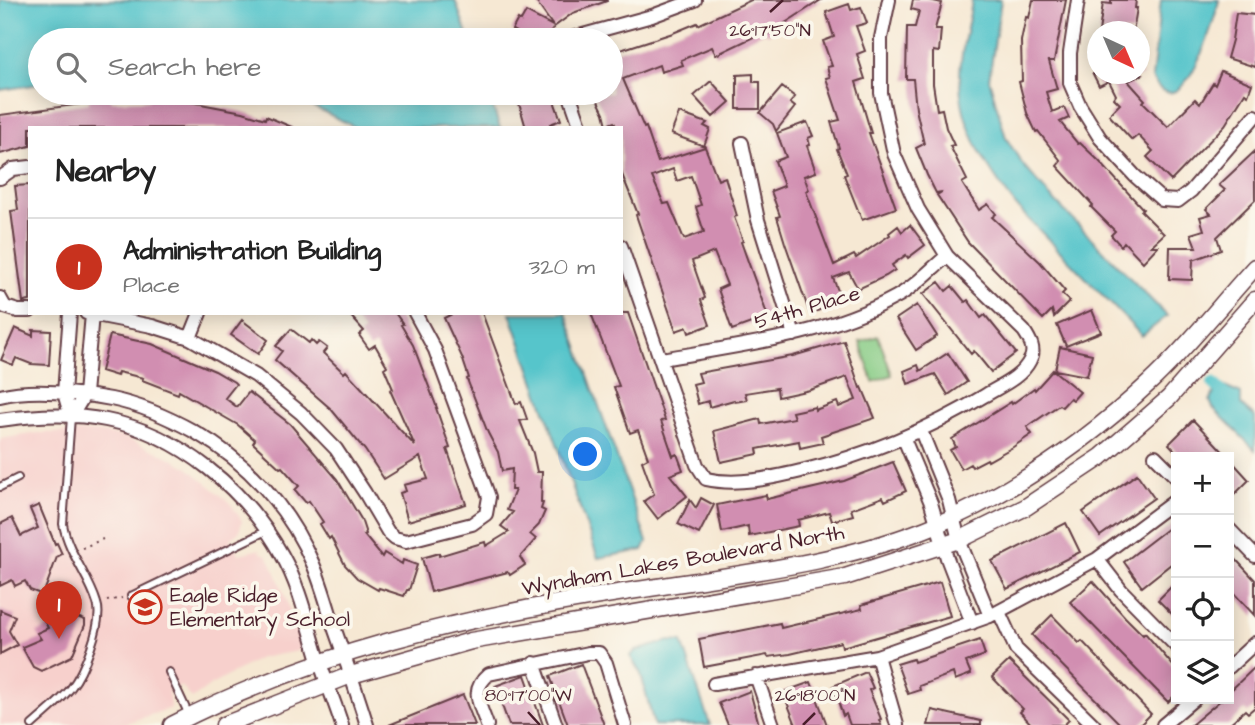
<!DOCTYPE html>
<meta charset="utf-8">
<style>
:root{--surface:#fff;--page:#f2f2f2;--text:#222;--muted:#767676;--line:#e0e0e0;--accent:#c8321e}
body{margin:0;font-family:"Architects Daughter",sans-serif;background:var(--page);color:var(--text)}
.controls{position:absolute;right:21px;bottom:21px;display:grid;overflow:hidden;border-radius:0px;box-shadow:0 4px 18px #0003}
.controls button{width:63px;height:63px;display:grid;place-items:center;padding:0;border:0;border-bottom:2px solid var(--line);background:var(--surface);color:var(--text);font:35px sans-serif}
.compass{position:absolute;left:1087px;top:21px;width:63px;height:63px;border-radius:50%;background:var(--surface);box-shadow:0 4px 18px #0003;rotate:136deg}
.you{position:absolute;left:586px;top:455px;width:24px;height:24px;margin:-18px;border:5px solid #fff;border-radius:50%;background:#1a73e8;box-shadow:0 0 0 10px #1a73e833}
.badge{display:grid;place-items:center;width:46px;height:46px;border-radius:50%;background:var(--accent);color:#fff;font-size:23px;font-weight:700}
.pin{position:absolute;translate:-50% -58px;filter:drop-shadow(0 2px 4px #0008)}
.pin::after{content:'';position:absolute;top:37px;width:24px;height:21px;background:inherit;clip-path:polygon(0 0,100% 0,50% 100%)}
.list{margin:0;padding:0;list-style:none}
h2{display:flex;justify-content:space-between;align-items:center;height:91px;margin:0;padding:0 28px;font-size:30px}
h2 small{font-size:23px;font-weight:400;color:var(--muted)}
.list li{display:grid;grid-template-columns:46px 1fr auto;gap:21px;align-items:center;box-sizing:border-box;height:98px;padding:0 28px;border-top:2px solid var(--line)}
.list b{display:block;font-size:26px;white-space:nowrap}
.list p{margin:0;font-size:23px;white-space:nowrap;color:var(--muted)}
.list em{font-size:23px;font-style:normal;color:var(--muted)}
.icon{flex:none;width:38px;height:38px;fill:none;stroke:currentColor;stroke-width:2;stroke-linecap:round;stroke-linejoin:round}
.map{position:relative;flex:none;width:1255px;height:725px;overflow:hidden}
.search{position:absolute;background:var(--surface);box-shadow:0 4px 18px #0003;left:28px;top:28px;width:595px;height:77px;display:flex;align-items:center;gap:18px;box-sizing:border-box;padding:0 24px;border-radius:38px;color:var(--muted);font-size:26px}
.panel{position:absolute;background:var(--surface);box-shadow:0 4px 18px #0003;left:28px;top:126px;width:595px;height:189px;border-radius:0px}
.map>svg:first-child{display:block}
</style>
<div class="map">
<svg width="1255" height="725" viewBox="0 0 1255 725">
<rect width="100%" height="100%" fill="#fbf7ec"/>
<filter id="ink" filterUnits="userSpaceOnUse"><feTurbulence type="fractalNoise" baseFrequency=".0143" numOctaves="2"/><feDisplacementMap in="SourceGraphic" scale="14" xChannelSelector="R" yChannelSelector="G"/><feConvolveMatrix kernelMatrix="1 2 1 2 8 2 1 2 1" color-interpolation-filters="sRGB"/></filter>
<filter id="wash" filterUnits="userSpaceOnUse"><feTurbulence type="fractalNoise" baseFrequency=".00686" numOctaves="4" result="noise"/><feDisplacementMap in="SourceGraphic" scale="28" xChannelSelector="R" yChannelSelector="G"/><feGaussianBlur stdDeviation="1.57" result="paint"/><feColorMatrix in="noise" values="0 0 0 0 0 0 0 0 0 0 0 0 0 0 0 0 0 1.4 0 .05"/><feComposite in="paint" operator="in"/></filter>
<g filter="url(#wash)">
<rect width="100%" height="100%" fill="#f6e8d3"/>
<path fill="#f7d0cc" d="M96 432 121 436 167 456 187 467 230 503 242 521 239 532 230 539 239 554 261 549 259 552 267 555 276 573 302 642 301 648 298 651 260 658 211 685 192 699 182 686 168 692 171 708 120 725H0V439L38 433Z"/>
<path fill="#88cc86" stroke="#697658" stroke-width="2" d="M878 336 892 375 873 382 860 342Z"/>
<path fill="#57c5cb" stroke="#50727b" stroke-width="2" d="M0 0H455L469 40H40V84L0 90Z
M972 0H1001L989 79 1006 138 1023 165 1049 195 1167 316 1142 336 1016 206C988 170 960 127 960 80 959 53 969 27 972 0Z
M1161 0H1219C1215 19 1182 132 1152 78Z
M279 93H488L500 128H357L306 103Z
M510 313H566L647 542 643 550 598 558Z
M1222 386 1241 394V405L1255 417V450L1213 408 1210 401 1215 391Z
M669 641 682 642 710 725H654L641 674 630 656 636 651Z"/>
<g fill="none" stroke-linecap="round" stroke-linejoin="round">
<path stroke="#57c5cb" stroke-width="12" d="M1213 383 1230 400"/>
</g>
<g id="blocks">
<path fill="#d18eb1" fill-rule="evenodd" d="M535 0H607V1L573 13 554 27 546 40H531L512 30 518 19 521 21 526 12 553 26Z
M751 0H821L768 34 766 31 716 55 712 47 681 60 683 65 661 72 659 65 623 79 644 128 646 127 658 162 705 147 718 180 725 177 737 216 734 217 743 241 741 242 768 317 732 330 718 289 727 285 714 252 692 261 705 298 701 300 710 325 689 333 687 327 676 331 636 215 638 214 621 172V128H617L614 122 607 125 604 113 594 93H611V53L673 33 697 23 698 25ZM673 169 677 181 691 176 701 205 696 207 704 232 684 239 669 203 664 204 652 177Z
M913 0H929L942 3 935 29H941L939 52 933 51V84L937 110 942 109 946 128 954 145 950 146 967 180 962 183 979 210 988 204 996 214 992 217 1040 262 1065 291 1062 294 1070 301 1054 317 1052 310 1043 319 968 242 937 195 942 192 936 193 927 175 916 148 924 144 916 109 913 79H906L907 27H915L919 11 911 9Z
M1033 0H1066L1054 61H1049L1057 89 1046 92 1052 112 1064 107 1069 118 1060 122 1078 144 1080 143 1099 161 1143 209 1141 211 1164 234 1151 246H1158L1143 262 1124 242 1121 246 1111 235 1115 231 1091 207 1093 205 1057 166 1061 161 1038 131 1036 132 1027 113 1019 82 1022 81 1021 41 1026 17 1029 18Z
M1111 0H1136L1135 8H1137L1133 32H1099L1103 3 1111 4Z
M849 4 851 10 861 7 867 23 856 26 865 51 857 54 865 79 856 82 871 133H869L896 208 862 220 844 175 847 174 837 149 839 148 831 122 840 120 826 78 830 77 827 67 832 66 823 41 834 37 826 12Z
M1236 13 1255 15V67L1227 58 1232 40Z
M1221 71 1252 84 1248 95 1245 93 1225 125 1171 181 1147 157 1153 151 1138 135 1132 140 1109 115 1120 104 1114 98 1116 95 1109 81 1099 86 1093 74H1144L1128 81 1145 100 1143 102 1168 127 1195 99 1200 104 1213 83 1215 85Z
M753 74V82H760V109H737V75Z
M711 81 730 102 713 117 694 96Z
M782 87 795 97 790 103 795 107 776 131 773 124 760 113Z
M174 93 191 94 190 102 243 112 265 119 266 116 294 128H30V146L0 154V115L89 103 88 99 111 97V101L149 100 148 94Z
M516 93H551L561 120 550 124 551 128H526Z
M679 113 707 123 704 126 710 129 704 146 671 134Z
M807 122 813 136 808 138 810 145 807 146 816 172 804 176 809 190 806 191 834 265 854 255 856 258 890 235 889 233 898 226 902 232 910 225 925 245 908 258 906 255 892 265 895 270 886 276 858 289 849 272 833 278 842 301 810 314 785 243 777 217 780 216 771 191 784 186 775 161 786 157 777 133Z
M1255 151V200L1217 237 1221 250 1193 260 1192 280 1169 279 1170 247H1196L1191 234 1204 230 1200 217 1211 214 1206 209 1225 190 1219 185Z
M30 185V301L23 302 11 211 18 210 15 186Z
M939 282 946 291 952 286 965 302 968 300 981 318 985 315 1016 353 991 372 974 351 971 354 923 294Z
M917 305 937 336 916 350 896 319Z
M1092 310 1101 332 1066 346 1057 325Z
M348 313H395L403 324 401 325 413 345 437 408H436L450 448 447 449 466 504 408 521 400 493 406 491 404 485 428 479 420 457 384 479 365 450 331 409 275 360 282 351 276 346 291 329 309 343 311 340 316 345 319 342 327 348 323 353 344 373 346 371 415 446 390 390 393 389 384 368 387 366 375 345 369 349 359 335 364 331Z
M454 313H482L516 404 521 402 527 419 520 421 533 453 537 472H542L541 502 543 503 541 509 545 511 539 525 530 534 536 539 520 557 525 565 510 575 508 572 431 592 422 558 439 553V556L485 542 486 546 509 532 501 526 513 512 507 510 515 490H511L512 469 502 471 498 452 488 433 467 379 469 378 462 357 444 318Z
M591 313H628L665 420 661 421 673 456 677 454 683 470 670 475 687 496 658 519 644 501 654 494 642 461 648 458 638 430 630 433 614 387 619 386Z
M242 320 268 340 258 354 231 335Z
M15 328 33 336V330L51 331 49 365 31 364 16 358 13 365 1 360Z
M110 335 152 344 215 371 234 382 236 384 225 398 237 407 249 392 290 424 337 479 361 519 366 534 364 535 382 557 384 553 402 564 403 560 417 565 409 590H407L404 596 379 588 378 590 357 578 345 565 331 537 329 539 320 524 323 522 309 501 306 503 295 490 299 486 282 467 280 468 253 443 255 440 238 425 179 391 178 394 142 380 143 378 118 372 117 376 101 371Z
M844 341 860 388 862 387 875 418 821 436 823 443 800 448 799 441 757 449 758 454 721 462 714 431 756 420 760 419 761 424 794 418 792 412 815 407V410L837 402 839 407 856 400 847 377 810 390 778 397 777 388 745 393 747 400 735 402 734 400 709 407 708 401 698 404 693 384 701 382 698 373 793 356Z
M1060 347 1092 354 1087 376 1055 370Z
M948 353 967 382 948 395 935 374 908 384 904 371 918 365 920 371Z
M1053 370 1080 392 1073 400 1070 398 1062 407 1059 405 1027 427 1032 434 1013 447 988 461 987 459 972 467 970 464 961 469 950 450 956 447 952 439 1011 402 1012 404 1034 388 1035 390Z
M1193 420 1214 442 1228 457H1181L1169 444Z
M1229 458 1249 480 1229 500Z
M893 462 906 491 885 501 883 497 851 509 853 515 832 521 829 512 798 520 799 526 749 536 748 526 722 532 717 505 766 495 767 499 844 481Z
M1137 474 1154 498 1100 536 1083 512Z
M701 498 714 505 699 534 678 524 690 500 696 508Z
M39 505 55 544 57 543 62 554 57 557 43 595 30 590 25 581 15 586 12 580 0 586V524L12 518 21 536 38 528 30 509Z
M1176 522V560L1142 587 1124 562Z
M1066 523 1080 552 1007 589 992 561Z
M1229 552 1255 580V616L1229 588Z
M1093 581 1125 617 1143 635 1145 633 1176 669V694L1168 702 1070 602Z
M940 582 950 616 842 647 841 642 790 654 768 657 767 655 704 667 699 639 780 623 781 628 862 609 861 605Z
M1176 582V618L1158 600Z
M49 607 85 620V625L72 656 41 671 33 667 22 647 41 639 37 633 48 628 44 620Z
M0 610 15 616 9 631 17 645 0 654Z
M1052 615 1079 643 1082 641 1151 714 1140 725H1121L1032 635Z
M980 640 985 655 966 662 971 674 955 680 953 673 919 686 920 690 908 694 897 664 913 659 914 662Z
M1009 661 1069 720 1064 725H1032L1020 712 1023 709 992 677Z
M581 664 604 725H568L550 676Z
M1255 667V707L1248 713 1245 710 1228 725H1191L1222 699H1229V692Z
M866 672 873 688 869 690 881 719 879 720 881 725H850L846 714 843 716 833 686Z
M525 675 543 725H509L495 686Z
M811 682 827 725H796L783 692Z
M750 691 759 725H728L719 703Z
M463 695 475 725H389Z
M932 710 981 721V725H928Z"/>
</g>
</g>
<g filter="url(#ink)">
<use href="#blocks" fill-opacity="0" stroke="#643d44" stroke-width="2"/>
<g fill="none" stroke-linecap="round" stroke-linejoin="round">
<defs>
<path id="service" d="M0 487 18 478
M131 596 266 531
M169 672 189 715
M32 725C45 713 60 702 71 688 83 673 104 622 97 603 89 576 68 553 63 524L71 417"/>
<path id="minor" d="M1078 0 1070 53V83L1080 106 1100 138 1135 176 1162 200 1178 201 1191 191 1255 116
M570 40 572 38 652 16 695 0
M569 93 581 128
M742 143 758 220 794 335
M0 178 13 169 30 167
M621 246 697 465 706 479C737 486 771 478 801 471 867 455 927 431 984 396 1000 386 1021 378 1030 360 1036 350 1030 340 1024 331L947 256 918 209 894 154 881 93V38L889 0
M0 298 5 307 18 311H30
M70 313 64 393 71 417
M86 313 152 326 190 338 256 376 301 413 336 449 365 493 388 532 395 538 406 541 472 524 486 514 489 497 435 350 415 313
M190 338 200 313
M662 359C741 345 825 336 896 297 915 287 931 269 947 256
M0 396C31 388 80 393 111 399 141 405 168 417 195 432 248 462 289 508 313 564 322 585 328 608 335 630 346 661 357 693 367 725
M71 417 85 394 92 314
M0 420C34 415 72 413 106 420 180 434 246 490 282 555 300 587 308 625 319 660 326 682 335 703 342 725
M921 431 949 500 959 540 990 616
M904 439 931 503 947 558 972 623
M1155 456 1176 477
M1229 529 1255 556
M1097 559 1121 590 1176 646
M999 612 1016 649 1094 725
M877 656 897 725
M534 663 556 725
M1229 667 1255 643
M756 676 773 725
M714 684 877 656 990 616 1097 559 1176 500
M487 725C480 704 469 691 489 674L588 653H599L606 663 625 725
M1163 725 1194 699"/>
<path id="tertiary" d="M172 725C313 652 469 616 624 592 727 575 842 565 938 524 1017 490 1086 442 1149 383 1186 349 1221 304 1255 267
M224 725 351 675 471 641 845 577 959 540 1026 507 1101 457 1169 398 1255 300"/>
</defs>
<use href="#service" stroke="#643d44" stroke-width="10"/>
<use href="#minor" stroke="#643d44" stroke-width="16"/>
<use href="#tertiary" stroke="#643d44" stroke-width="19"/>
<path stroke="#643d44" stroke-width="2" stroke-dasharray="2 5" stroke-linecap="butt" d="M82 548 103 539
M107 601 122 598"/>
<use href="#service" stroke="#fff" stroke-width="6"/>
<use href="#minor" stroke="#fff" stroke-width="12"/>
<use href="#tertiary" stroke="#fff" stroke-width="16"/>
</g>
</g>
<path fill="none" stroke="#4a1f2b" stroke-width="2.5" d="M770 12 783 0M528 712 540 725M803 725 815 713"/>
<defs>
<symbol id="school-ring" viewBox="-11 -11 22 22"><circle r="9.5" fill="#fbf7ec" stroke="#c8321e" stroke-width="1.5"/><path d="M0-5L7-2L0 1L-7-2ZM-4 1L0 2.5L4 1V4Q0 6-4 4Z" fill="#c8321e"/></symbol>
</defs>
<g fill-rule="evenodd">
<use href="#school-ring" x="126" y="588" width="38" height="38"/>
</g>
<g text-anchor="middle" stroke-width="7" stroke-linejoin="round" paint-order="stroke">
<g font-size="21" fill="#4a1f2b" stroke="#fbf7ec">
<text transform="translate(807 307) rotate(-16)" y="7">54th Place</text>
<text transform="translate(683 560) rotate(-10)" y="7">Wyndham Lakes Boulevard North</text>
</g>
<g font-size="21" fill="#4a1f2b" stroke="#fbf7ec" text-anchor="start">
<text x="170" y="602">Eagle Ridge<tspan x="170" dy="24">Elementary School</tspan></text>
</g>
</g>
<g font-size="18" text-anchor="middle" fill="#4a1f2b" stroke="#fbf7ec" stroke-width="7" stroke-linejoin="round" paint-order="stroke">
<text x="770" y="36">26°17'50"N</text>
<text x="528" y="701">80°17'00"W</text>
<text x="815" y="701">26°18'00"N</text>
</g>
</svg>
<div class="controls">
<button>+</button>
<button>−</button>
<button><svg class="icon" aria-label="locate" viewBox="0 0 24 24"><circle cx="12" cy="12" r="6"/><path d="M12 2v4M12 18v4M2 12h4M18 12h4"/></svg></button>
<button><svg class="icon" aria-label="layers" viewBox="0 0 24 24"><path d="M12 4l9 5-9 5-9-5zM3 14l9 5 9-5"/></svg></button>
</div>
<svg class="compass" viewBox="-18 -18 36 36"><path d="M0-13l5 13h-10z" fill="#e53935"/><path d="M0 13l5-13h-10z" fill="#767676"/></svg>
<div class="you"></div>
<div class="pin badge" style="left:59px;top:639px">1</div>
<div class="search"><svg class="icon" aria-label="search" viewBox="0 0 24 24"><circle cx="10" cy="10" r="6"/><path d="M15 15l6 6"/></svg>Search here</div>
<section class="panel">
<h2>Nearby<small></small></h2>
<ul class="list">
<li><span class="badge">1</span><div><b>Administration Building</b><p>Place</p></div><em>320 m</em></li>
</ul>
</section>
</div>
